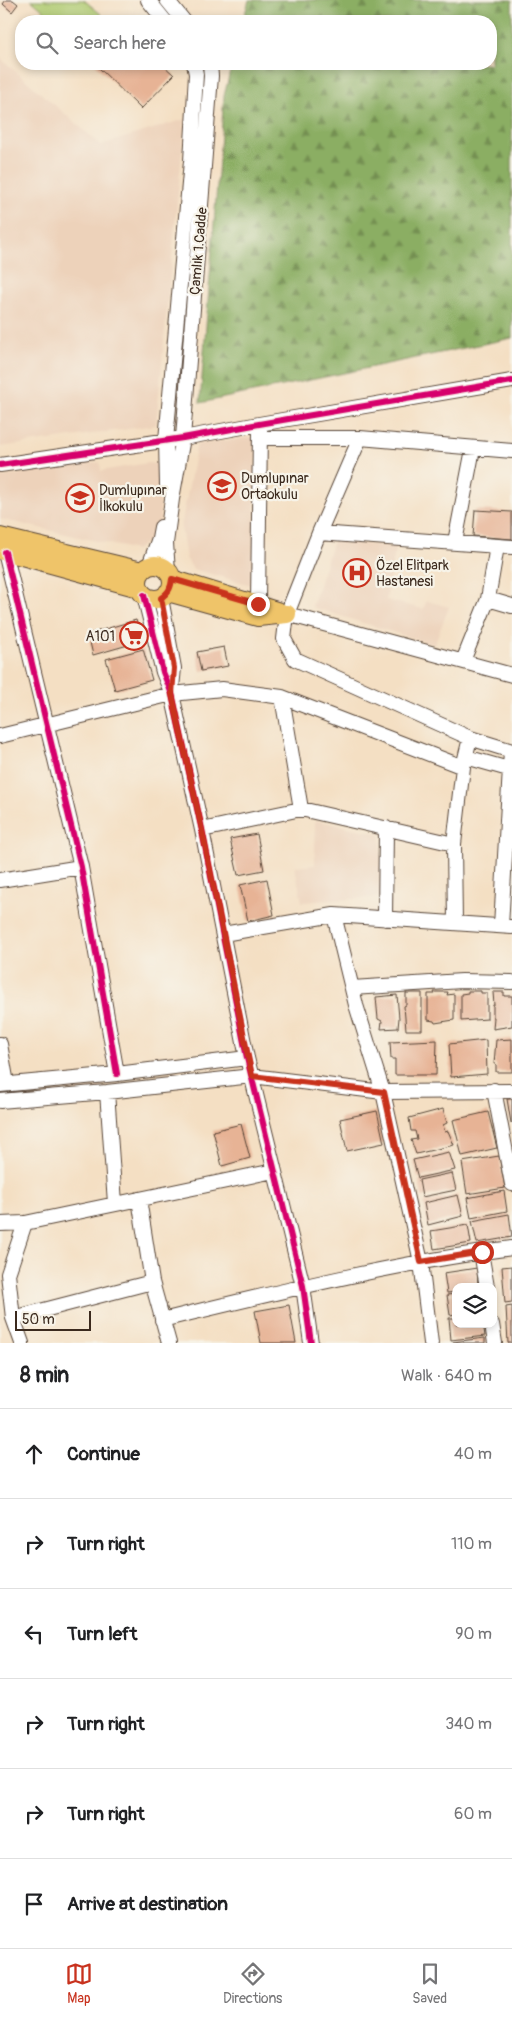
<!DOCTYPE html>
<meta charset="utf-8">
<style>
:root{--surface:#fff;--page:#f6f6f6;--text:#202124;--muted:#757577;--line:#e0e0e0;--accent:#c8321e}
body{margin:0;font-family:Pangolin,sans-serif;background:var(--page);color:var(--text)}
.controls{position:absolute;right:15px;bottom:15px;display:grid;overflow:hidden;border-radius:10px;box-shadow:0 2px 8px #0003}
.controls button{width:45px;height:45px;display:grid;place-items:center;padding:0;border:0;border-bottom:1px solid var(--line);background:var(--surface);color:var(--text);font:25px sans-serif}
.scale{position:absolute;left:15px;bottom:12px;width:76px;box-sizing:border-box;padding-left:5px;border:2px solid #3b2a1e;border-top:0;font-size:14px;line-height:18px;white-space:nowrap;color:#3b2a1e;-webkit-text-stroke:4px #f7f3e8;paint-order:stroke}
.stop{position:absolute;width:15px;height:15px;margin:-11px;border:4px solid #c8321e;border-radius:50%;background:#fff}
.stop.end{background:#c8321e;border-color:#fff;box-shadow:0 1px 5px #0008}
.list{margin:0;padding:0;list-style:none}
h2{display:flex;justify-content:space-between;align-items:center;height:65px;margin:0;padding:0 20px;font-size:21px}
h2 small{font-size:16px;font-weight:400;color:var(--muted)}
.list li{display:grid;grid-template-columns:32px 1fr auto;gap:15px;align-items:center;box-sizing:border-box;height:90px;padding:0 20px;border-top:1px solid var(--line)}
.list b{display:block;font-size:19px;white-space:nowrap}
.list em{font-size:16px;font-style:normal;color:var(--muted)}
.icon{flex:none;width:28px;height:28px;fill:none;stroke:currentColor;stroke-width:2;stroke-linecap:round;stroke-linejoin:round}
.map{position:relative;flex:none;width:512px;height:1343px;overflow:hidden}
.search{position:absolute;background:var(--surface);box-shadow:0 2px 8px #0003;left:15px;right:15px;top:15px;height:55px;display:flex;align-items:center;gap:12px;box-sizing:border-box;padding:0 18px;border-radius:20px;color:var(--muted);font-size:19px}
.sheet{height:605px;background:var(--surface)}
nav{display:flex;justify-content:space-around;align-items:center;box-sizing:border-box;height:70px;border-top:1px solid var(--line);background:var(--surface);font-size:14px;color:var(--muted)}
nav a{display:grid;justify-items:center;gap:2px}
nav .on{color:var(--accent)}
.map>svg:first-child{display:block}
</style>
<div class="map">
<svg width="512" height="1343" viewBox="0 0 512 1343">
<defs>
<pattern id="forest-firs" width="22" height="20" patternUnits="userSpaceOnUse" patternTransform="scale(1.25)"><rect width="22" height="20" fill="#8bae63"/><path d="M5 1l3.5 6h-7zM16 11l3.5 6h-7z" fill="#738e51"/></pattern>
</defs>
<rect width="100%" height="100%" fill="#f7f3e8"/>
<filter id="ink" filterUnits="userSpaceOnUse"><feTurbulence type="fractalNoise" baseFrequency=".02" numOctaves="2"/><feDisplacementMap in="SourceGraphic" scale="10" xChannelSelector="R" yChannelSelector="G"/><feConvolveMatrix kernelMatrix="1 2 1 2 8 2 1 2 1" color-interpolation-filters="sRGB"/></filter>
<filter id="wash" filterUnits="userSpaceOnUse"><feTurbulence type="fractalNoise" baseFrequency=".0096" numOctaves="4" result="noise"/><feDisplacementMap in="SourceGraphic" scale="20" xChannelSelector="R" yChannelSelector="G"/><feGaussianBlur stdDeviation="1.12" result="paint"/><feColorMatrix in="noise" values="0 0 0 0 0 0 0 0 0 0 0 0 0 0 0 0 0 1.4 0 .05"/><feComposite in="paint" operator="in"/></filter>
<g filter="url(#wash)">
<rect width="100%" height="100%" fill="#f4dfc3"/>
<path fill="#edd2ba" d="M0 58 101 145 185 119 156 425 0 447Z
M255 437V586L193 569 186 558 181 527 197 444Z
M100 462 101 471 148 463 162 465 160 520 152 538 136 550 0 519V477Z
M333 541 396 546 386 600 423 609 427 601 449 607 434 645 312 607Z
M315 820 380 834 383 897 302 902 295 867 315 865Z"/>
<path fill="url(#forest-firs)" stroke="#636c40" d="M249 0H512V338L200 403 224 96 232 64H491V21H243Z"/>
<path fill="#afca71" stroke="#757a48" d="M31 0H84L102 15 96 21H56Z"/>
<g id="blocks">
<path fill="#e7b395" d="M6 0H13L18 4 12 12 3 4Z
M95 64H162L174 75 141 109Z
M475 510 512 512V539L473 536Z
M136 620 142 641 93 655 88 634Z
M224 647 228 666 201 671 197 652Z
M143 649 152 680 115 690 106 659Z
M257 834 264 870 238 875 230 839Z
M267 879 274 915 248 921 240 885Z
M468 991H481V993H487V1019L461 1021V994L468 993Z
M434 992H448L447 995 454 994V1020L435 1023 434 1021 428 1020V994H435Z
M493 992H504V996H512V1026L493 1029 494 1017H493V1005H494Z
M406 993H422V1030H406L404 1006 406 1005Z
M397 995 399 1018 398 1028 381 1029 382 1021 378 1019 376 997Z
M512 1039V1072H496V1064H494L496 1040Z
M437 1040 436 1075H395V1059H391L390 1042Z
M486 1040 487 1074 451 1077 449 1044Z
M507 1099H512V1122L511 1123Z
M443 1109 447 1123 443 1125 445 1132 448 1131 454 1145 416 1154 411 1140 417 1139 415 1131H411L409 1118Z
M377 1111 384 1143 347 1151 340 1119Z
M488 1112 497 1148 462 1156 453 1120Z
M241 1124 250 1158 222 1166 213 1131Z
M449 1152 455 1170 418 1178 413 1160Z
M499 1156 505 1188 467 1194 462 1162Z
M452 1173 456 1190 422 1197 419 1180Z
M504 1191 507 1211 471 1218 467 1198Z
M458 1195 463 1216 428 1225 424 1203Z
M509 1214 512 1237 477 1243 472 1221Z
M468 1225 471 1243 434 1249 431 1231Z
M512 1266V1302L505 1303 502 1267Z
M477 1268 478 1287H456V1292L447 1293 444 1273Z
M456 1294V1314L450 1315 447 1295Z
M289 1305 296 1343H261L255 1311Z
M512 1306V1343H508L506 1307Z
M449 1318H456V1324H483L485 1336 451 1340Z
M485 1338V1343H453V1342Z"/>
</g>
</g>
<g filter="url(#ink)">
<use href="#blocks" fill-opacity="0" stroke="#574537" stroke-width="1"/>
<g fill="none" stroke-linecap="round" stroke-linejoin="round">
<defs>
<path id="minor" d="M148 0 165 21
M167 0 184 21
M260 438H360L512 451
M360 438 319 533 287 614 284 639 295 659 470 738 512 751
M0 465 183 438 259 424 512 381
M167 486 166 440 191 161 196 74 194 64
M319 533 512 547
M455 542 473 449
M5 552 81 867 117 1074
M149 566 159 538 161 527
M168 572 166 543 172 499 183 438 211 76 210 64
M144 595 163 672 172 694 202 830 247 1058 303 1286 311 1343
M161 598 174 668 172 688
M488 599 512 606
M258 604 260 429
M287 614 512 675
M463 661 488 599 497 546
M282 697 301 809
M0 736 172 694 222 689 282 697 463 767
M466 757 512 770
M202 830 301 809 454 844
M0 880 81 867
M334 915 356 1005 383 1092 421 1262 431 1343
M385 919 386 828
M455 923 454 844 463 767 470 738
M501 926 511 751
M223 934 334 915 512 927
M352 988 462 981 512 982
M0 1044 7 1084
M0 1085 117 1074 247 1058
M494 1090 512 1184
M107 1092 115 1203
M0 1101 107 1092 252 1076 383 1092 512 1091
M139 1199 152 1282 169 1343
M0 1224 25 1223 274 1171
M481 1252 487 1287
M13 1318 152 1282
M162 1320C278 1292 394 1263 512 1248
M492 1324 495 1343
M22 1343 13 1318 8 1274 25 1223"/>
<path id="major" d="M0 537 142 571
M0 550 139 588
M138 582a17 17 0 1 1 34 0a17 17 0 1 1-34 0Z
M172 579 280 612
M168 592 258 617 287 614"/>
</defs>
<use href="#minor" stroke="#574537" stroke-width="16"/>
<use href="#major" stroke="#574537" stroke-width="20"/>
<use href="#minor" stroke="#fff" stroke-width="14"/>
<use href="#major" stroke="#efc469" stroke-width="18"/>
<defs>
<path id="cycleway" d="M0 465 183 438 259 424 512 381
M5 552 81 867 117 1074
M144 595 163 672 172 694 202 830 247 1058 303 1286 311 1343"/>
</defs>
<use href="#cycleway" stroke="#f7f3e8" stroke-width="9"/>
<use href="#cycleway" stroke="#d6006c" stroke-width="6"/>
</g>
</g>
<g fill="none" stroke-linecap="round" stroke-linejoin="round" filter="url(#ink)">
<path stroke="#c8321e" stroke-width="6" d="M258 604 172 579C171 588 169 592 161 598L174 668 172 694 202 830 252 1076 384 1092 421 1262 482 1252"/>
</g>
<defs>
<symbol id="school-ring" viewBox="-11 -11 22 22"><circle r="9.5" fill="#f7f3e8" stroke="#c8321e" stroke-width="1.5"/><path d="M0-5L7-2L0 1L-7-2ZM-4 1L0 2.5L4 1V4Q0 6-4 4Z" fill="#c8321e"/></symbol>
<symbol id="hospital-ring" viewBox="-11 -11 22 22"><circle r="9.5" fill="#f7f3e8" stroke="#c8321e" stroke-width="1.5"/><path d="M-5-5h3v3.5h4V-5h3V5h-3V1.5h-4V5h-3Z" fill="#c8321e"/></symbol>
<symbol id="supermarket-ring" viewBox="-11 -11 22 22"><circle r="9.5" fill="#f7f3e8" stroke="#c8321e" stroke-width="1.5"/><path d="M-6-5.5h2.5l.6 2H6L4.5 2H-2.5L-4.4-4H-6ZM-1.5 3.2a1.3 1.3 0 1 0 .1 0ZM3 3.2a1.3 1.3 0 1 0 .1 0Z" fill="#c8321e"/></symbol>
</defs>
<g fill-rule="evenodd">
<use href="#school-ring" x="206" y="470" width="32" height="32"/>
<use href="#school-ring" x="64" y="482" width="32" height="32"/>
<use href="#hospital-ring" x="341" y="557" width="32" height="32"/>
<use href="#supermarket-ring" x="118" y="620" width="32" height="32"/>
</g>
<g text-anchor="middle" stroke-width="4.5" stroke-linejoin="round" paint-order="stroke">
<g font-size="14" fill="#3b2a1e" stroke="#f7f3e8">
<text transform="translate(198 251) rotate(-85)" y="5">Çamlık 1.Cadde</text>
</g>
<g font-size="14" fill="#3b2a1e" stroke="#f7f3e8" text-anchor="start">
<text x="241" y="483">Dumlupınar<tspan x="241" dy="16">Ortaokulu</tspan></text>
<text x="99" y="495">Dumlupınar<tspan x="99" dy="16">İlkokulu</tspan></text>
<text x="376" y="570">Özel Elitpark<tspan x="376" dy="16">Hastanesi</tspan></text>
<text x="115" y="641" text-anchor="end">A101</text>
</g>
</g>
</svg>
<div class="controls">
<button><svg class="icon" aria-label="layers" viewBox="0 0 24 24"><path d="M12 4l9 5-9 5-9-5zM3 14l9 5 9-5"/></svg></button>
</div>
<div class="scale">50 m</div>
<div class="stop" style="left:482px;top:1252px"></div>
<div class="stop end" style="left:258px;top:604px"></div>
<div class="search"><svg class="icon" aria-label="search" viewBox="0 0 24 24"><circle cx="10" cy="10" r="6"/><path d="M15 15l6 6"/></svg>Search here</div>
</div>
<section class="sheet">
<h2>8 min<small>Walk · 640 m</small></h2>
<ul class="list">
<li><svg class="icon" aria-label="ahead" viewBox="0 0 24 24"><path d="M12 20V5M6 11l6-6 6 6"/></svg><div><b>Continue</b></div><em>40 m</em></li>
<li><svg class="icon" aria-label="right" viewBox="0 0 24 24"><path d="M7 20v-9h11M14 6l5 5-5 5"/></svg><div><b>Turn right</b></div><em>110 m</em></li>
<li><svg class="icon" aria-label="left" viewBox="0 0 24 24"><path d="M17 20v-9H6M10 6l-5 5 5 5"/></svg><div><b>Turn left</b></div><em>90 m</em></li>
<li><svg class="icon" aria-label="right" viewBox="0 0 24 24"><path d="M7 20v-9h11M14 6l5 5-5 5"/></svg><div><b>Turn right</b></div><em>340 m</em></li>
<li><svg class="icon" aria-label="right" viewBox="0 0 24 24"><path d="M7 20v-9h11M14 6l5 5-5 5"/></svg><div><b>Turn right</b></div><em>60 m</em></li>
<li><svg class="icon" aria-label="arrive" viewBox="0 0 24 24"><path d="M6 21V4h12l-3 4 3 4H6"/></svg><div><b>Arrive at destination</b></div></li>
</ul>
</section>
<nav>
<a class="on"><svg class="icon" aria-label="map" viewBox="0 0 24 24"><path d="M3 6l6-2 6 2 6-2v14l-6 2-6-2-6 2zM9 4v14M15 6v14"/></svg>Map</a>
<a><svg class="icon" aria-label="directions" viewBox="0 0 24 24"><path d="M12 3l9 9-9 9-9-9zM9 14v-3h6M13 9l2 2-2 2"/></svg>Directions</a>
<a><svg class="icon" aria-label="saved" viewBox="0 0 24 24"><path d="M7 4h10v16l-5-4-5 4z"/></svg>Saved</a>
</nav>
